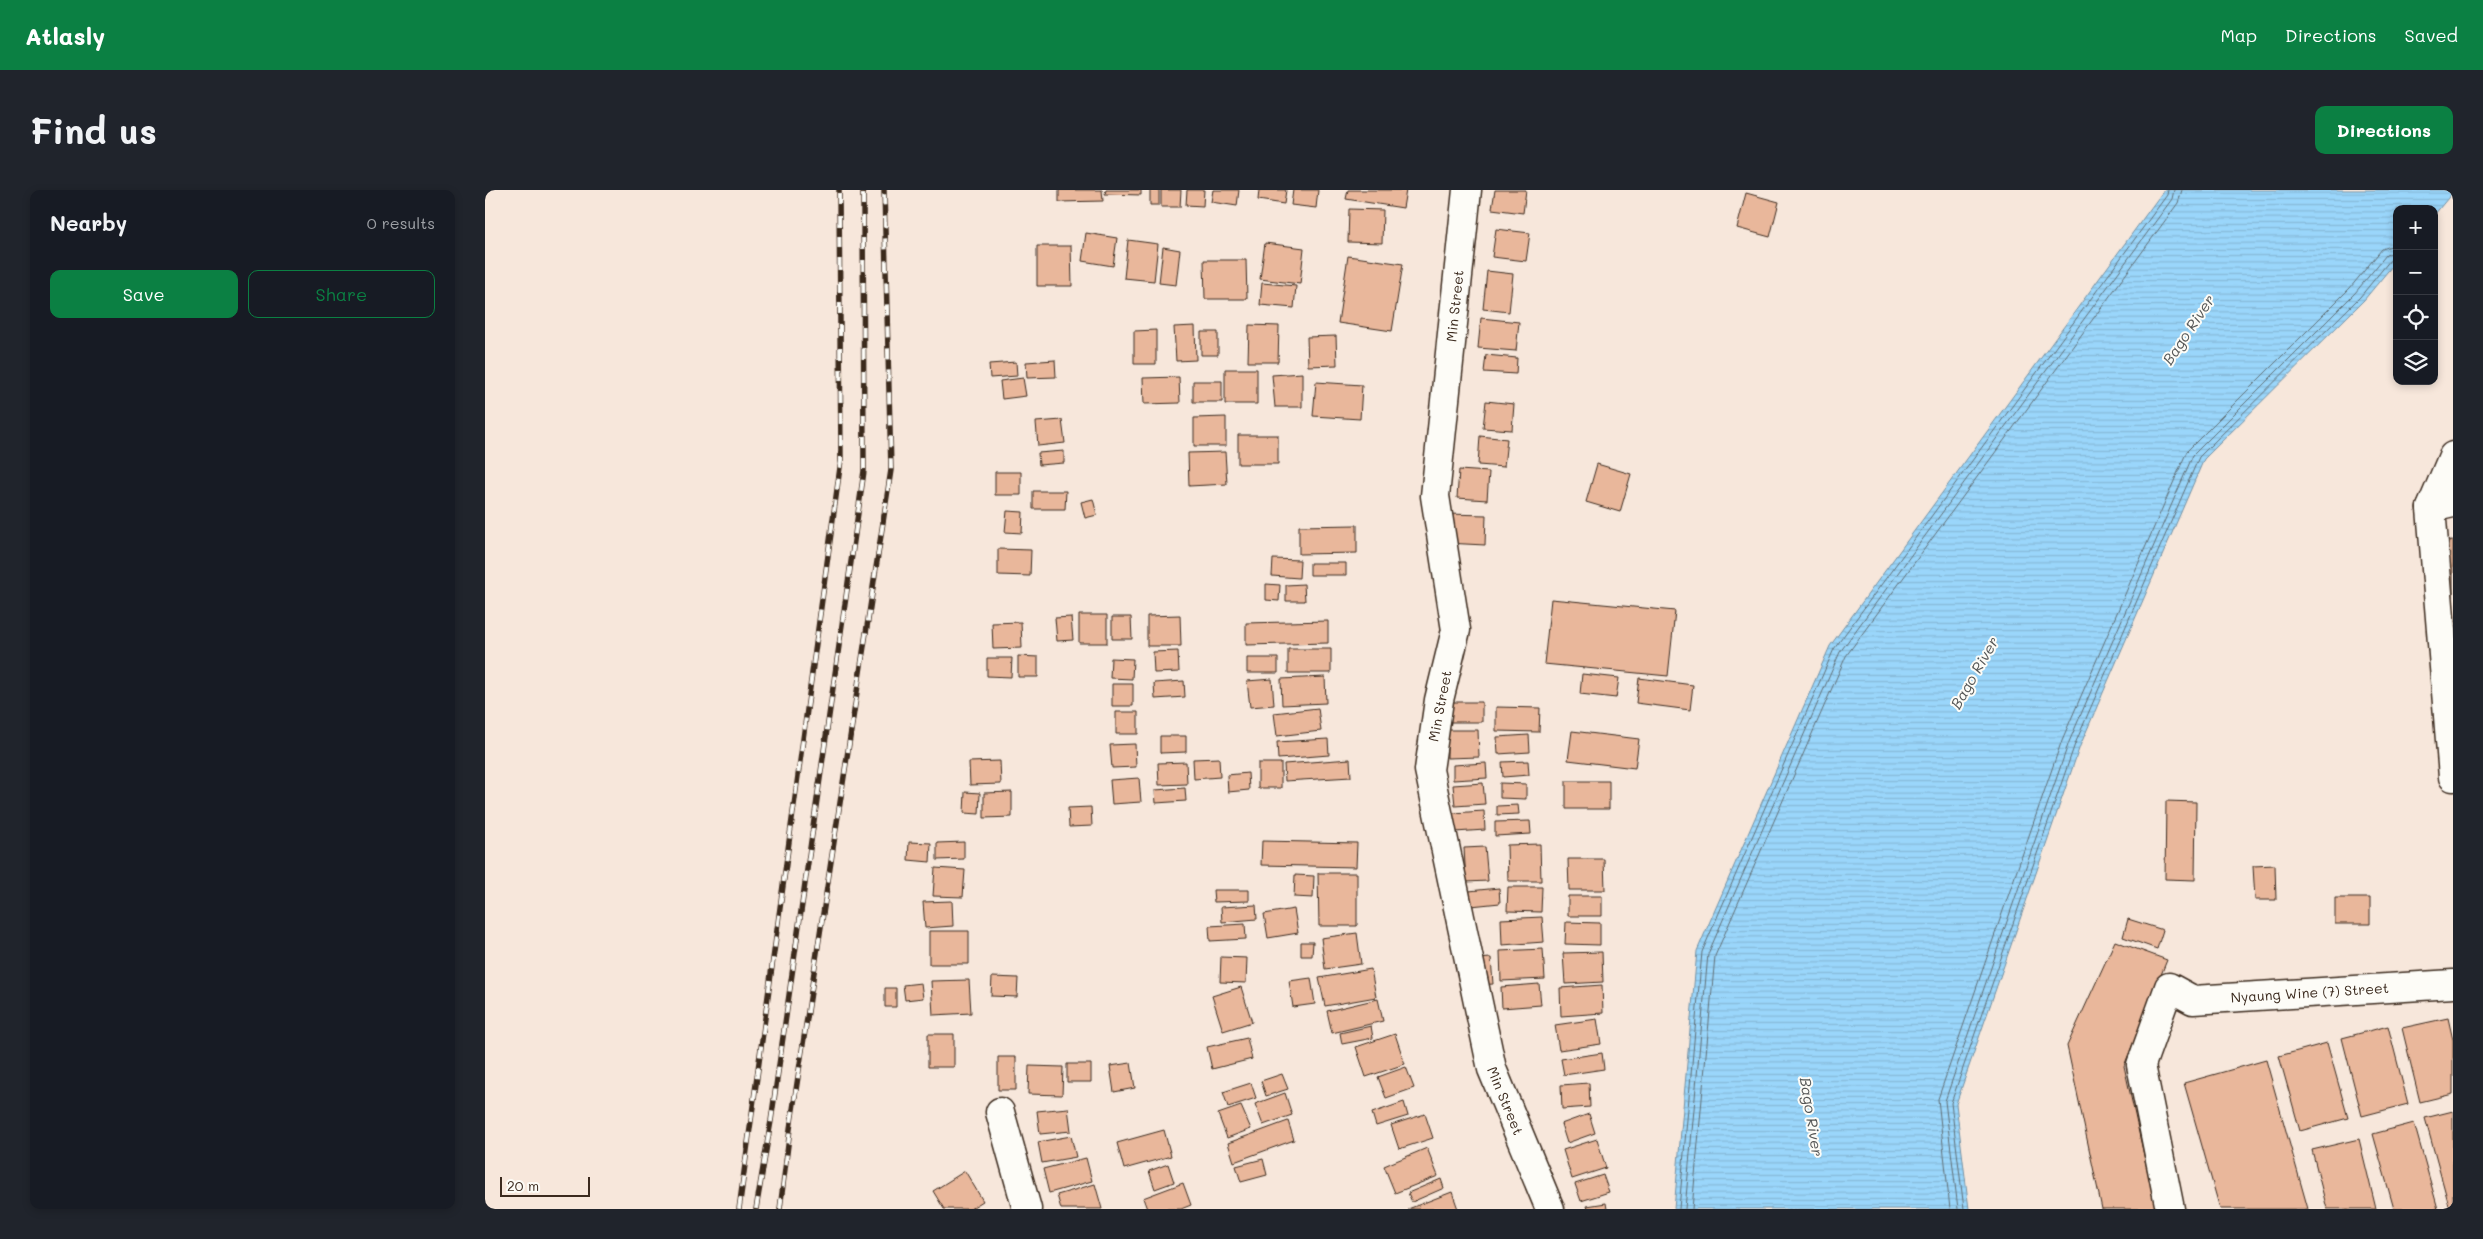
<!DOCTYPE html>
<meta charset="utf-8">
<style>
:root{--surface:#171b24;--page:#20242c;--text:#f1f3f6;--muted:#9ea1a6;--line:#363941;--accent:#0b8043}
body{margin:0;font-family:Mali,sans-serif;background:var(--page);color:var(--text)}
.controls{position:absolute;right:15px;top:15px;display:grid;overflow:hidden;border-radius:10px;box-shadow:0 2px 8px #0003}
.controls button{width:45px;height:45px;display:grid;place-items:center;padding:0;border:0;border-bottom:1px solid var(--line);background:var(--surface);color:var(--text);font:25px sans-serif}
.scale{position:absolute;left:15px;bottom:12px;width:90px;box-sizing:border-box;padding-left:5px;border:2px solid #3b2a1e;border-top:0;font-size:14px;line-height:18px;white-space:nowrap;color:#3b2a1e;-webkit-text-stroke:4px #fdfcf7;paint-order:stroke}
.list{margin:0;padding:0;list-style:none}
h2{display:flex;justify-content:space-between;align-items:center;height:65px;margin:0;padding:0 20px;font-size:21px}
h2 small{font-size:16px;font-weight:400;color:var(--muted)}
.actions{display:flex;gap:10px;padding:15px 20px}
.actions a{flex:1;padding:11px 0;border:1px solid var(--accent);border-radius:10px;text-align:center;font-size:18px;color:var(--accent)}
.actions .main{background:var(--accent);color:#fff}
.icon{flex:none;width:28px;height:28px;fill:none;stroke:currentColor;stroke-width:2;stroke-linecap:round;stroke-linejoin:round}
.map{position:relative;flex:none;width:1968px;height:1019px;overflow:hidden;border-radius:10px}
header{display:flex;align-items:center;gap:30px;box-sizing:border-box;height:70px;padding:0 25px;background:var(--accent);color:#fff}
header strong{font-size:24px}
nav{display:flex;gap:28px;margin-inline-start:auto;font-size:18px}
.intro{display:flex;align-items:center;justify-content:space-between;box-sizing:border-box;height:120px;padding:0 30px}
h1{margin:0;font-size:35px}
.button{padding:12px 22px;border-radius:10px;background:var(--accent);color:#fff;font-size:18px;font-weight:700}
main{display:flex;gap:30px;padding:0 30px}
aside{flex:1;background:var(--surface);border-radius:10px;box-shadow:0 2px 8px #0003}
.map>svg:first-child{display:block}
</style>
<header>
<strong>Atlasly</strong>
<nav><a>Map</a><a>Directions</a><a>Saved</a></nav>
</header>
<div class="intro"><h1>Find us</h1><a class="button">Directions</a></div>
<main>
<aside>
<h2>Nearby<small>0 results</small></h2>
<ul class="list">
</ul>
<div class="actions"><a class="main">Save</a><a>Share</a></div>
</aside>
<div class="map">
<svg width="1968" height="1019" viewBox="0 0 1968 1019">
<defs>
<pattern id="water-rules" width="6" height="5" patternUnits="userSpaceOnUse" patternTransform="scale(1.25)"><rect width="6" height="5" fill="#9ad6fb"/><path d="M0 2.5h6" fill="none" stroke="#86b8d7"/></pattern>
</defs>
<rect width="100%" height="100%" fill="#f7e7db"/>
<filter id="ink" filterUnits="userSpaceOnUse"><feTurbulence type="fractalNoise" baseFrequency=".02" numOctaves="2"/><feDisplacementMap in="SourceGraphic" scale="10" xChannelSelector="R" yChannelSelector="G"/><feConvolveMatrix kernelMatrix="1 2 1 2 8 2 1 2 1" color-interpolation-filters="sRGB"/></filter>
<g filter="url(#ink)">
<path fill="url(#water-rules)" stroke="#7491a3" d="M1679 0H1968V2L1949 25V19H1912V70L1879 110 1719 269 1595 556 1471 914 1484 1019H1189L1212 761 1345 456Z"/>
<g fill="none" stroke-linecap="round" stroke-linejoin="round">
<path stroke="#616f76" stroke-width="1" d="M1194 1019 1217 762 1349 459 1682 5 1683 0
M1200 1019 1223 764 1355 462 1687 9 1689 0
M1207 1019 1230 766 1361 466 1693 13 1697 0
M1465 1019 1453 909 1577 550 1702 261 1865 98 1897 59 1912 54
M1473 1019 1460 911 1584 552 1708 265 1870 103 1901 65 1912 61
M1479 1019 1466 913 1590 554 1714 267 1875 107 1906 69 1912 68"/>
</g>
<path fill="#e9b79b" stroke="#3b2a1e" d="M574 0H617L618 11 574 12Z
M621 0H656V5L620 4Z
M665 0H674V15H665Z
M676 0H696L695 17H676Z
M702 0H719L718 16 701 15Z
M728 0H754L752 16 726 12Z
M774 0H801L799 14 773 10Z
M808 0H833L831 18 806 15Z
M863 0H921L918 18 861 9Z
M1010 0H1041L1038 23 1007 19Z
M1261 3 1294 12 1285 47 1252 38Z
M864 19 898 20 897 53 863 52Z
M1011 39 1045 43 1041 71 1007 67Z
M601 43 632 48 628 76 597 71Z
M643 50 673 54 669 91 639 88Z
M780 53 819 58 815 94 775 89Z
M552 56H586L587 96H552Z
M678 57 695 60 691 95 674 93Z
M863 66 918 74 907 141 853 133Z
M719 70H761L762 109H720Z
M1002 81 1028 84 1024 122 998 119Z
M777 93 811 96 809 118 775 115Z
M996 128 1034 132 1031 161 993 158Z
M764 135 794 136 793 172H763Z
M710 136 711 170 691 171 689 137Z
M671 140V174H649V141Z
M716 142H733V165H716Z
M851 146 852 175 823 176 822 147Z
M1001 165 1032 168 1031 184 999 182Z
M570 170 571 187 542 188 541 172Z
M531 172 532 186 505 188 504 174Z
M740 179H772V214H740Z
M817 183V217H790L787 185Z
M694 187 695 213 659 214 658 188Z
M538 188 541 206 517 209 515 191Z
M708 191H737V212H708Z
M831 192 877 195 875 229 828 226Z
M1001 211 1029 214 1027 240 998 238Z
M741 227V256H709V228Z
M577 230 580 253 553 256 551 232Z
M753 245H793V274H753Z
M995 246 1022 249 1019 277 993 275Z
M579 261V273L554 275 553 263Z
M740 262 742 294 704 296 703 263Z
M1112 274 1146 284 1135 322 1101 312Z
M974 280 1004 282 1002 310 972 308Z
M510 282H536V305H510Z
M548 301H581L580 319H548Z
M608 309 612 325 600 328 596 312Z
M522 321 538 322 537 343 520 342Z
M962 324 1001 325 1000 355 961 353Z
M872 335V363L814 364V336Z
M1968 351V407H1965L1958 352Z
M513 359 546 360 545 386 513 385Z
M788 369 815 370 814 388 787 386Z
M825 373H861V385H825Z
M781 394 795 395 794 411 781 410Z
M819 394 820 411H801V395Z
M1066 409 1190 421 1183 486 1059 474Z
M594 425H622V453H594Z
M695 425 696 456H662V426Z
M586 427 588 450 572 451 570 428Z
M627 427H646L647 449H627Z
M843 431V453L761 455V433Z
M536 432 537 458 508 459 507 433Z
M803 459H846V483H803Z
M693 461 694 482 669 483 668 462Z
M533 466 553 467V487H533Z
M502 468H527L526 487 502 486Z
M626 468 648 469 647 489 625 488Z
M762 468H793V483H762Z
M1097 484 1134 488 1131 508 1095 504Z
M840 487 841 513 797 515 796 489Z
M1154 488 1208 495 1205 520 1151 513Z
M787 489 789 515 765 517 762 491Z
M699 491 700 507 670 509 669 493Z
M627 494H648V516H627Z
M956 512H997V532H956Z
M1011 517 1055 518 1054 542 1011 541Z
M833 518 836 541 792 546 789 523Z
M631 522H653V544H631Z
M962 540H993L994 567 962 568Z
M1087 541 1154 549 1150 578 1083 570Z
M1044 545 1045 562 1013 564 1012 547Z
M675 546H701V562L675 563Z
M843 549 844 565 793 569 792 552Z
M650 554 651 577 627 578 625 555Z
M734 568 735 587 709 589 708 569Z
M865 569 866 587 800 591 799 574Z
M515 571 516 594 485 595 484 572Z
M1043 571 1044 585 1018 587 1017 572Z
M701 572 702 594 674 595 673 573Z
M773 573H796V598H773Z
M1001 573 1002 588 968 590V575Z
M763 583 764 600 743 602 742 585Z
M654 588 656 612 627 614 625 590Z
M1081 591H1124V619H1081Z
M998 593 1000 614 970 616 968 595Z
M1015 593 1041 594V609L1015 608Z
M700 598 701 611 671 613 670 600Z
M480 602 495 603 494 624 479 623Z
M527 602V627L499 628V603Z
M1681 611 1711 612 1710 690 1680 689Z
M1033 615 1034 624 1012 625V616Z
M606 617 607 636 584 637 583 618Z
M999 621 1000 640 970 642 968 623Z
M1045 631 1046 644 1010 646V632Z
M777 651 872 653 871 677 776 675Z
M424 652 446 653 445 672 423 670Z
M479 652V669L452 670V653Z
M1055 654 1056 691H1023L1022 655Z
M1000 657 1003 691 981 692 979 658Z
M1083 669H1119L1120 700H1084Z
M1790 675 1791 710H1770L1768 676Z
M450 678 480 680 478 707 448 706Z
M833 683H872V736H834Z
M810 685 829 686 828 708 809 707Z
M1023 697H1057L1056 722 1022 721Z
M1014 698 1015 713 986 716 984 701Z
M728 700H764V711L729 712Z
M1083 706H1117V726H1083Z
M1850 708H1885V734H1850Z
M467 711 468 736 440 738 438 712Z
M771 715 772 729 737 732 736 717Z
M809 719 813 743 783 748 779 724Z
M1057 727 1059 752 1017 755 1016 729Z
M1643 729 1678 740 1672 759 1638 747Z
M1081 732 1115 733V755L1080 754Z
M760 734 761 749 725 751 724 736Z
M444 741H484V774H444Z
M872 743 876 774 840 779 836 748Z
M1630 751 1682 770 1639 876 1671 1019H1617L1582 856Z
M816 752H828L827 766H816Z
M1058 759 1060 789 1016 791 1015 761Z
M1117 762 1118 792 1080 794 1078 763Z
M736 767 762 768 761 793 735 792Z
M1006 768 1008 794 994 795 992 769Z
M886 779 891 807 840 816 834 788Z
M507 787 533 788 532 807 506 806Z
M826 788 830 814 808 817 804 791Z
M484 790 486 823 448 825 446 791Z
M436 793 438 808 420 810 418 795Z
M1054 794 1056 815 1017 818 1016 797Z
M1117 795 1118 823 1076 826 1075 798Z
M756 797 767 832 738 841 727 806Z
M400 798H411V817H400Z
M893 809 898 831 847 843 842 821Z
M1963 828 1968 850V904L1935 912 1917 838Z
M1112 829 1116 854 1074 860 1070 835Z
M886 836 888 848 857 854 855 843Z
M1903 836 1923 914 1877 926 1857 848Z
M443 844H469V877H443Z
M910 844 920 874 881 887 871 857Z
M762 848 767 869 727 879 722 857Z
M1842 853 1863 928 1815 941 1794 866Z
M1117 863 1119 879 1079 885 1076 869Z
M513 867H531V900H513Z
M1781 870 1823 1019H1735L1699 893Z
M646 873 650 898 629 902 625 876Z
M582 874H606V892H582Z
M544 876 578 877 577 905 543 904Z
M921 877 929 898 901 908 893 887Z
M797 884 803 899 781 906 776 891Z
M766 893 771 908 743 917 738 902Z
M1104 893 1105 917 1077 919 1076 895Z
M800 903 807 925 778 935 770 914Z
M919 912 923 926 891 936 887 923Z
M756 916 766 939 742 948 733 924Z
M583 918 586 941 555 944 552 921Z
M1968 921V1019H1965L1940 928Z
M940 924 948 948 914 959 906 935Z
M1104 924 1110 943 1082 953 1076 934Z
M803 931 809 950 749 972 743 953Z
M1929 933 1953 1019H1909L1888 944Z
M679 940 686 966 639 979 632 953Z
M586 946 591 967 557 973 553 952Z
M1112 949 1121 978 1087 989 1078 960Z
M1874 949 1891 1019H1842L1827 960Z
M942 958 953 986 910 1003 899 976Z
M601 968 607 991 564 1003 558 979Z
M778 969 782 985 756 992 751 976Z
M683 974 689 992 670 999 664 981Z
M480 981 498 1011 485 1019H459L448 1001Z
M1118 985 1124 1002 1096 1011 1090 994Z
M956 989 959 998 927 1012 923 1003Z
M698 993 706 1015 696 1019H662L658 1008Z
M610 994 617 1019H576L572 1005Z
M967 1002 973 1019H923Z
M1121 1013 1122 1019H1103L1102 1016Z"/>
<g fill="none" stroke-linecap="round" stroke-linejoin="round">
<defs>
<g id="minor">
<path id="s1" d="M982 0 950 306 971 440 954 510 944 580 1007 879 1065 1019"/>
<path d="M1968 313 1946 318 1968 587"/>
<path d="M1946 318 1968 266"/>
<path d="M515 922 542 1019"/>
<path id="s2" d="M1685 1019 1656 875 1684 797 1708 810 1968 794"/>
</g>
</defs>
<use href="#minor" stroke="#3b2a1e" stroke-width="31"/>
<use href="#minor" stroke="#fdfcf7" stroke-width="28"/>
<defs>
<path id="rail" d="M254 1019 356 270 354 0
M271 1019 286 931 379 281 378 0
M295 1019 305 939 406 280 399 0"/>
</defs>
<use href="#rail" stroke="#3b2a1e" stroke-width="5.5"/>
<use href="#rail" stroke="#fdfcf7" stroke-width="4" stroke-dasharray="11" stroke-linecap="butt"/>
</g>
</g>
<g text-anchor="middle" stroke-width="4" stroke-linejoin="round" paint-order="stroke">
<g font-size="14" fill="#3b2a1e" stroke="#fdfcf7">
<text transform="translate(970 116) rotate(-84)" y="5">Min Street</text>
<text transform="translate(955 516) rotate(-79)" y="5">Min Street</text>
<text dy="5" stroke="none"><textPath href="#s2" startOffset="374">Nyaung Wine (7) Street</textPath></text>
<text dy="5" stroke="none"><textPath href="#s1" startOffset="926">Min Street</textPath></text>
</g>
<g font-size="15" font-style="italic" fill="#535555" stroke="#fdfcf7">
<text transform="translate(1704 140) rotate(-56)" y="5">Bago River</text>
<text transform="translate(1490 483) rotate(-60)" y="5">Bago River</text>
<text transform="translate(1326 927) rotate(81)" y="5">Bago River</text>
</g>
</g>
</svg>
<div class="controls">
<button>+</button>
<button>−</button>
<button><svg class="icon" aria-label="locate" viewBox="0 0 24 24"><circle cx="12" cy="12" r="6"/><path d="M12 2v4M12 18v4M2 12h4M18 12h4"/></svg></button>
<button><svg class="icon" aria-label="layers" viewBox="0 0 24 24"><path d="M12 4l9 5-9 5-9-5zM3 14l9 5 9-5"/></svg></button>
</div>
<div class="scale">20 m</div>
</div>
</main>
